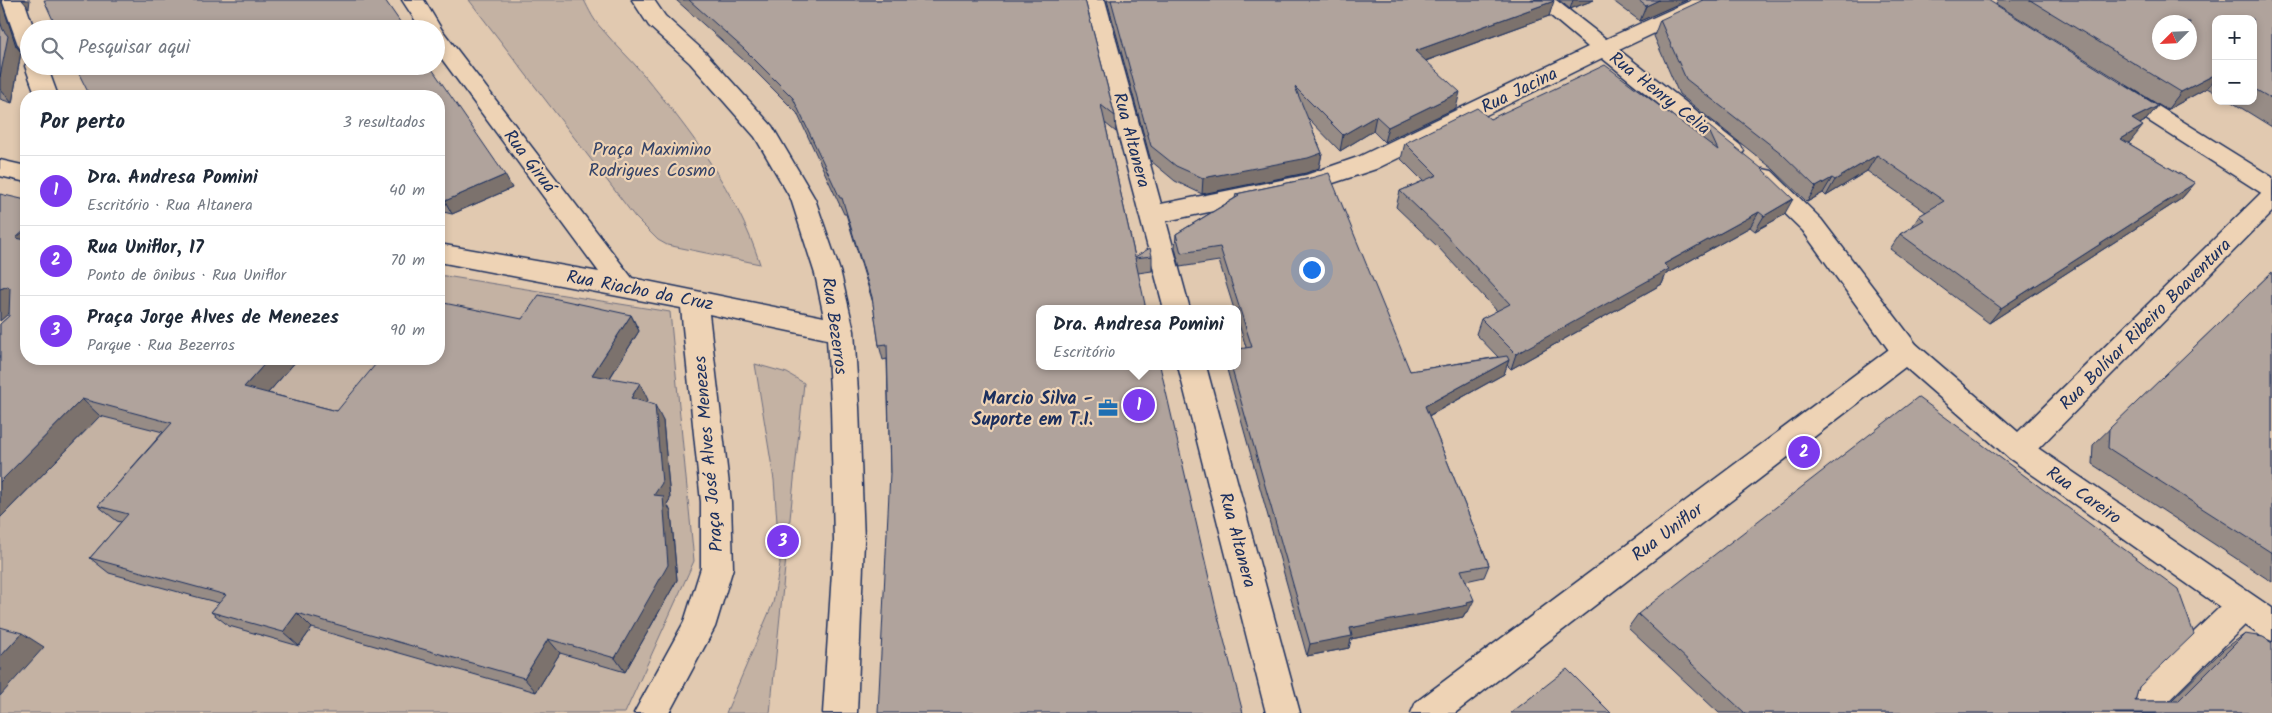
<!DOCTYPE html>
<html lang="pt">
<meta charset="utf-8">
<style>
:root{--surface:#fff;--page:#f6f6f7;--text:#1f2937;--muted:#747a83;--line:#e0e1e3;--accent:#7c3aed}
body{margin:0;font-family:Kalam,sans-serif;background:var(--page);color:var(--text)}
.controls{position:absolute;right:15px;top:15px;display:grid;overflow:hidden;border-radius:10px;box-shadow:0 2px 8px #0003}
.controls button{width:45px;height:45px;display:grid;place-items:center;padding:0;border:0;border-bottom:1px solid var(--line);background:var(--surface);color:var(--text);font:25px sans-serif}
.compass{position:absolute;left:2152px;top:15px;width:45px;height:45px;border-radius:50%;background:var(--surface);box-shadow:0 2px 8px #0003;rotate:246deg}
.you{position:absolute;left:1311px;top:269px;width:18px;height:18px;margin:-12px;border:4px solid #fff;border-radius:50%;background:#1a73e8;box-shadow:0 0 0 8px #1a73e833}
.badge{display:grid;place-items:center;width:32px;height:32px;border-radius:50%;background:var(--accent);color:#fff;font-size:16px;font-weight:700}
.pin{position:absolute;translate:-50% -50%;border:2px solid #fff;box-shadow:0 1px 5px #0006}
.popup{position:absolute;left:1036px;top:305px;width:205px;height:65px;box-sizing:border-box;display:grid;place-content:center;border-radius:10px;background:var(--surface);filter:drop-shadow(0 1px 4px #0005);font-size:16px;white-space:nowrap;color:var(--muted)}
.popup b{font-size:19px;color:var(--text)}
.popup::after{content:'';position:absolute;left:50%;top:100%;margin-left:-10px;border:10px solid transparent;border-top-color:var(--surface)}
.list{margin:0;padding:0;list-style:none}
h2{display:flex;justify-content:space-between;align-items:center;height:65px;margin:0;padding:0 20px;font-size:21px}
h2 small{font-size:16px;font-weight:400;color:var(--muted)}
.list li{display:grid;grid-template-columns:32px 1fr auto;gap:15px;align-items:center;box-sizing:border-box;height:70px;padding:0 20px;border-top:1px solid var(--line)}
.list b{display:block;font-size:19px;white-space:nowrap}
.list p{margin:0;font-size:16px;white-space:nowrap;color:var(--muted)}
.list em{font-size:16px;font-style:normal;color:var(--muted)}
.icon{flex:none;width:28px;height:28px;fill:none;stroke:currentColor;stroke-width:2;stroke-linecap:round;stroke-linejoin:round}
.map{position:relative;flex:none;width:2272px;height:713px;overflow:hidden}
.search{position:absolute;background:var(--surface);box-shadow:0 2px 8px #0003;left:20px;top:20px;width:425px;height:55px;display:flex;align-items:center;gap:12px;box-sizing:border-box;padding:0 18px;border-radius:28px;color:var(--muted);font-size:19px}
.panel{position:absolute;background:var(--surface);box-shadow:0 2px 8px #0003;left:20px;top:90px;width:425px;height:275px;border-radius:20px}
.map>svg:first-child{display:block}
</style>
<div class="map">
<svg width="2272" height="713" viewBox="0 0 2272 713">
<rect width="100%" height="100%" fill="#e1c9b0"/>
<filter id="ink" filterUnits="userSpaceOnUse"><feTurbulence type="fractalNoise" baseFrequency=".02" numOctaves="2"/><feDisplacementMap in="SourceGraphic" scale="10" xChannelSelector="R" yChannelSelector="G"/><feConvolveMatrix kernelMatrix="1 2 1 2 8 2 1 2 1" color-interpolation-filters="sRGB"/></filter>
<g filter="url(#ink)">
<path fill="#c4b2a3" stroke="#707080" d="M469 0H584C589 10 594 21 602 29 615 45 630 58 643 74 691 132 737 192 760 264L667 245 658 240 635 217Z
M439 275 670 312 694 561 625 713H0V341L26 359H439Z
M755 364 787 373 804 383 770 713H726L773 603 780 564 774 480Z"/>
<g fill="none" stroke-linecap="round" stroke-linejoin="round">
<defs>
<path id="minor" d="M2 0H24L34 29H29V52L21 50 18 45Z
M402 0H424L442 30 632 278 824 317 815 274 791 199 755 137 690 63 649 26 632 0H654L665 16 706 53 772 126 815 199 841 274 854 331 859 407 864 541 857 713H823L834 541 831 407 827 339 709 314 731 502 733 568 715 627 669 713H634L684 622 701 568V502L681 308 439 262V244L599 272 436 51V29H421Z
M1083 0H1105L1161 204 1306 175 1358 157 1588 47 1532 0H1556L1606 39 1692 0H1720L1716 4 1619 50 1740 145 1744 151 1740 157 1732 159 1724 157 1602 58 1376 169 1309 191 1166 221 1190 309H1164Z
M28 61 29 66H47L58 96H36L25 66Z
M2121 86 2129 88 2272 177V196L2263 194 2113 98 2110 93 2113 88Z
M0 160 26 166V182L0 176Z
M1763 169 1772 171 1821 219 1916 344 1920 352 1916 360 1906 363 1896 360 1803 231 1754 183 1751 177 1754 171Z
M1178 366H1206L1300 713H1266Z
M2019 438 2029 442 2272 608V641L2261 636 2245 625 2156 713H2116L2121 702 2220 607 2009 458 2004 450 2009 442Z"/>
<path id="major" d="M2272 188V212L2029 458 2019 462 2009 458 1905 367 1455 713H1411L1416 702 1896 344 1906 341 1916 344 2018 432 2263 191Z"/>
</defs>
<use href="#minor" stroke="#1b2f5e" stroke-width="3"/>
<use href="#major" stroke="#1b2f5e" stroke-width="3"/>
<use href="#minor" fill="#eed3b5" fill-rule="evenodd"/>
<use href="#major" fill="#eed3b5" fill-rule="evenodd"/>
</g>
<path fill="#978c86" stroke="#1b2f5e" d="M0 0 16 46 21 52 12 103 0 99Z
M676 0H1085L1115 116 1116 132 1105 123 1135 257 1152 256V271L1138 273 890 473 887 359 883 360 879 345 873 303 846 214H844L797 113 749 65Z
M1107 0H1553L1549 16 1426 61 1456 108 1384 142 1373 131 1340 151 1307 117 1322 153 1319 168 1306 173 1202 194 1175 181 1151 161Z
M1559 0H1594L1570 9Z
M1612 0H1687L1640 21Z
M1998 0H2272V127L2230 101H2253V19H2216V93L2207 88 2167 110 1996 4Z
M1660 20 2158 106 2145 121 2140 124 2130 142 2128 143 2195 183 2181 199 1989 323 1890 249 1900 234 1912 227 1919 216 1926 212 1867 171 1826 196 1823 193 1807 202 1773 169 1679 94 1654 36Z
M439 96 512 188 452 214 439 211Z
M1490 119 1700 137 1706 124 1784 215 1755 231 1750 227 1666 274 1662 284 1511 369 1507 365 1504 374 1429 416 1489 565 1484 577 1466 581 1468 612 1465 613 1463 617 1351 639 1349 648 1307 656 1226 366H1238L1246 347 1238 321V309H1234L1219 261 1180 267 1175 248 1176 234 1235 198 1236 194 1311 178 1410 371 1498 357 1476 334 1481 319 1497 311 1438 247 1396 207 1400 191 1423 181 1401 159 1405 143Z
M0 194 26 359H298L268 393 337 411 522 319 631 315 639 331 610 378 648 400 647 402 663 421 670 499 667 504 671 512 677 580 625 672 560 653 536 692 312 628 299 646 229 626 211 612 219 603 109 573 90 558 121 522 117 521 98 506 163 432 100 416 0 518V324L9 316 10 312 0 321Z
M2272 272V582L2092 464 2093 445Z
M1638 614 2139 687 2135 701H2171L2224 649 2245 634 2272 713H1719L1628 628Z"/>
<path fill="#7b726d" stroke="#1b2f5e" d="M0 0H1L16 46 21 52 12 103 0 89Z
M22 0H30L29 8Z
M1573 0H1594L1570 9Z
M1659 0H1687L1640 21 1646 6Z
M1554 1 1549 16 1411 66 1415 51Z
M2216 74V78L2207 88 2167 110 2181 92Z
M1460 92 1456 108 1384 142 1388 127Z
M2158 106 2145 121 2119 135 2132 119Z
M1376 116 1373 131 1340 151 1343 135Z
M2143 126 2130 142 2109 154 2121 139Z
M1322 153 1319 168 1306 173 1202 194 1203 178Z
M1877 155 1867 171 1826 196 1835 180Z
M505 175 512 188 452 214 445 201Z
M1832 178 1823 193 1807 202 1816 187Z
M2195 183 2181 199 1989 323 2001 308Z
M1793 199 1784 215 1755 231 1764 216Z
M1759 212 1750 227 1666 274 1662 284 1511 369 1516 354 1664 264Z
M26 229V248L16 238Z
M8 286 25 303 16 307 0 321V289Z
M631 315 639 331 601 392 592 375Z
M269 359H298L259 403 244 387Z
M1509 360 1504 374 1421 420 1425 406Z
M640 383 648 400 640 414 631 398Z
M82 399 100 416 0 518V482Z
M655 405 663 421 670 499 667 504 671 512 677 580 625 672 615 658 654 495Z
M1474 600 1468 612 1465 613 1463 617 1351 639 1349 648 1307 656 1310 644 1350 628Z
M297 613 312 628 299 646 283 632Z
M22 633 44 647 0 696V657Z
M548 639 560 653 536 692 524 678Z"/>
<path fill="#b0a39c" stroke="#1b2f5e" fill-rule="evenodd" d="M44 0H385L405 29H57Z
M689 0H1085L1115 116 1101 105 1135 257 1150 248 1152 256 1135 258 1146 309H1040V366H1160L1217 613 1243 713H878L890 473 887 344 879 345 872 297 842 198H840L793 98 744 49Z
M1111 0H1553L1554 1 1415 51 1460 92 1388 127 1376 116 1343 135 1295 87 1322 153 1308 158 1203 178 1176 166 1151 146Z
M1638 0H1659L1646 6Z
M1703 0H1988L2158 106 2132 119 2143 126 2121 139 2195 183 2001 308 1900 234 1924 220 1919 216 1944 201 1877 155 1835 180 1832 178 1816 187 1781 153 1686 79 1660 20Z
M2030 0H2272V99L2253 88V19H2216V74L2181 92ZM2160 22H2190V52H2160Z
M0 21 3 30 8 36 0 77Z
M1605 65 1718 150 1706 124 1761 168 1793 199 1764 216 1759 212 1664 264 1669 269 1516 354 1481 319 1510 304 1442 231 1400 191 1437 175 1405 143 1477 108 1490 119Z
M75 66H430L505 175 445 201 439 200V96H90Z
M1329 173 1410 371 1507 356 1509 360 1425 406 1489 565 1461 570 1474 600 1467 602 1468 605 1350 628 1352 636 1310 644 1231 366H1238V349L1252 347 1220 247 1181 253 1176 234 1239 196 1236 194 1311 178Z
M0 194 26 200V229L16 238 26 240V359H269L244 387 337 411 380 359H439V302L522 319 539 295 631 315 592 375 640 383 631 398 655 405 662 483 654 495 663 496 668 565 615 658 548 639 524 678 297 613 283 632 211 612 226 595 90 558 128 514 98 506 172 423 82 399 0 482V324L9 316 10 288 8 286 0 289Z
M2272 272V553L2108 448 2109 429Z
M1918 397 2178 589 2194 634 2139 687 2135 701H2178L2245 634 2263 637 2272 643V713H1745L1638 614Z
M0 627 22 633 0 657Z
M1567 669 1611 713H1511Z"/>
</g>
<defs>
<symbol id="office-bare" viewBox="-9 -9 18 18"><path d="M-6-3h4V-5.5h4V-3h4V5H-6ZM-1-4.5V-3h2v-1.5ZM-6 0V1H6V0Z" fill="#1f6fb2" stroke="#eed3b5" stroke-width="2.5" paint-order="stroke"/></symbol>
</defs>
<g fill-rule="evenodd">
<use href="#office-bare" x="1094" y="394" width="28" height="28"/>
</g>
<g text-anchor="middle" stroke-width="4.5" stroke-linejoin="round" paint-order="stroke">
<g font-size="18" fill="#1b2f5e" stroke="#eed3b5">
<text transform="translate(1519 90) rotate(-26)" y="6">Rua Jacina</text>
<text transform="translate(1660 93) rotate(38)" y="6">Rua Henry Celia</text>
<text transform="translate(1132 140) rotate(75)" y="6">Rua Altanera</text>
<text transform="translate(530 161) rotate(53)" y="6">Rua Giruá</text>
<text transform="translate(640 290) rotate(11)" y="6">Rua Riacho da Cruz</text>
<text transform="translate(2145 324) rotate(-45)" y="6">Rua Bolívar Ribeiro Boaventura</text>
<text transform="translate(835 326) rotate(82)" y="6">Rua Bezerros</text>
<text transform="translate(708 454) rotate(-95)" y="6">Praça José Alves Menezes</text>
<text transform="translate(2084 495) rotate(35)" y="6">Rua Careiro</text>
<text transform="translate(1667 532) rotate(-37)" y="6">Rua Uniflor</text>
<text transform="translate(1238 540) rotate(75)" y="6">Rua Altanera</text>
</g>
<g font-size="18" fill="#344368" stroke="#eed3b5">
<text x="652" y="155">Praça Maximino<tspan x="652" dy="21">Rodrigues Cosmo</tspan></text>
</g>
<g font-size="18" font-weight="bold" fill="#1b2f5e" stroke="#eed3b5" text-anchor="end">
<text x="1093" y="404">Marcio Silva -<tspan x="1093" dy="21">Suporte em T.I.</tspan></text>
</g>
</g>
</svg>
<div class="controls">
<button>+</button>
<button>−</button>
</div>
<svg class="compass" viewBox="-18 -18 36 36"><path d="M0-13l5 13h-10z" fill="#e53935"/><path d="M0 13l5-13h-10z" fill="#747a83"/></svg>
<div class="you"></div>
<div class="pin badge" style="left:1139px;top:405px">1</div>
<div class="popup"><b>Dra. Andresa Pomini</b>Escritório</div>
<div class="pin badge" style="left:1804px;top:452px">2</div>
<div class="pin badge" style="left:783px;top:541px">3</div>
<div class="search"><svg class="icon" aria-label="search" viewBox="0 0 24 24"><circle cx="10" cy="10" r="6"/><path d="M15 15l6 6"/></svg>Pesquisar aqui</div>
<section class="panel">
<h2>Por perto<small>3 resultados</small></h2>
<ul class="list">
<li><span class="badge">1</span><div><b>Dra. Andresa Pomini</b><p>Escritório · Rua Altanera</p></div><em>40 m</em></li>
<li><span class="badge">2</span><div><b>Rua Uniflor, 17</b><p>Ponto de ônibus · Rua Uniflor</p></div><em>70 m</em></li>
<li><span class="badge">3</span><div><b>Praça Jorge Alves de Menezes</b><p>Parque · Rua Bezerros</p></div><em>90 m</em></li>
</ul>
</section>
</div>
